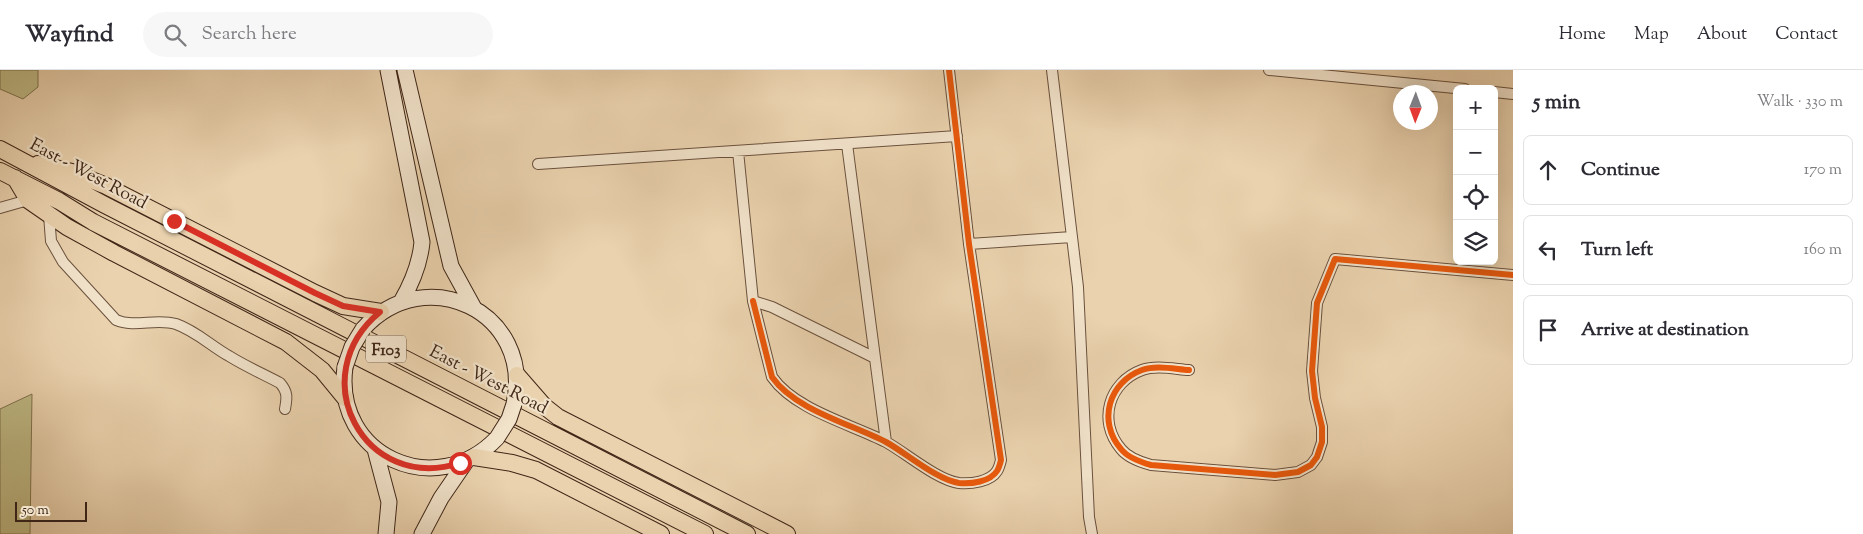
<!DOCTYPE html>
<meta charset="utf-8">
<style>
:root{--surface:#fff;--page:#f7f7f7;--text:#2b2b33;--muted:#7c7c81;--line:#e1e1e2}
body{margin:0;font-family:"Sorts Mill Goudy",serif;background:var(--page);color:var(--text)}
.controls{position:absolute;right:15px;top:15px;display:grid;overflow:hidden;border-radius:8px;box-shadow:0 5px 20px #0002}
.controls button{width:45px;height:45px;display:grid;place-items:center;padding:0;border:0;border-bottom:1px solid var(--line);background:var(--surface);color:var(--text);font:25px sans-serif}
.compass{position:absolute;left:1393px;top:15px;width:45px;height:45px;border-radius:50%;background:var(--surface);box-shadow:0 5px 20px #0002;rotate:181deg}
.scale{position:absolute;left:15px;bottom:12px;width:72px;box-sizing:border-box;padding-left:5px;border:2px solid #3f2617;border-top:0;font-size:14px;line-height:18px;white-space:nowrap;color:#3f2617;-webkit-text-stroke:4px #f1e2ca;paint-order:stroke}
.stop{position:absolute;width:15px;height:15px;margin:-11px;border:4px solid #d93025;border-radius:50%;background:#fff}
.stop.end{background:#d93025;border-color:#fff;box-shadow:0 1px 5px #0008}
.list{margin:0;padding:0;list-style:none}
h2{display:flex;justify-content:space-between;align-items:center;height:65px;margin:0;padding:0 20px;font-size:21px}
h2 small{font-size:16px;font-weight:400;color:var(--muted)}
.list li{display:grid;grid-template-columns:32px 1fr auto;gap:15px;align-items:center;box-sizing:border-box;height:70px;margin:0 10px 10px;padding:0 10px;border:1px solid var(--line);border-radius:8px}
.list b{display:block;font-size:19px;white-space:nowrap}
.list em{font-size:16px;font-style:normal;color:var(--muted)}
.icon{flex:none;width:28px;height:28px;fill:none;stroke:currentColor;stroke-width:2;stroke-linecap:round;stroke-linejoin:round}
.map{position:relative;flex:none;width:1513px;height:464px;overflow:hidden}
header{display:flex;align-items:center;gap:30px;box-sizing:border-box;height:70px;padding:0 25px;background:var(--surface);border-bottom:1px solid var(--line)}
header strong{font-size:24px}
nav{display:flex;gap:28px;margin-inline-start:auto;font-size:18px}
.search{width:350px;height:45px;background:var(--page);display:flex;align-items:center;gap:12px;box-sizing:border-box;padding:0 18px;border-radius:28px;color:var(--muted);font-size:19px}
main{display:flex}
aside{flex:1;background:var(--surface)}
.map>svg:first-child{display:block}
</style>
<header>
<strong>Wayfind</strong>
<div class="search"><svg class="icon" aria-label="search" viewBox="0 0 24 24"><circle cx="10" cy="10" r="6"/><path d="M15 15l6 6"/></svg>Search here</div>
<nav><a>Home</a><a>Map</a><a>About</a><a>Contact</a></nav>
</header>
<main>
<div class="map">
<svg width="1513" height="464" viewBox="0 0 1513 464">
<rect width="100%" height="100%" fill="#ead2ae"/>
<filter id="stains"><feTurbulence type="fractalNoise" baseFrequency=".004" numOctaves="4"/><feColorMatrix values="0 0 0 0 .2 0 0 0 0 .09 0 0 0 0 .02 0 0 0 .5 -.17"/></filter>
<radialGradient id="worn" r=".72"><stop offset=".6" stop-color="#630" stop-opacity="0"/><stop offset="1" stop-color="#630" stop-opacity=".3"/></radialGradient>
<path fill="#bfba85" stroke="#7f704e" d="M0 0H38V17L23 29 0 19Z
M32 324 30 464H0V339Z"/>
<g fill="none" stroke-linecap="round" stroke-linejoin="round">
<defs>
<path id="street" d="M1052 0 1078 217 1089 447 1092 464
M1269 0 1301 3V0
M1301 3 1465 19
M1494 22 1513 24
M847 74 886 372
M738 81 753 231 772 237 875 288
M538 94 957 66
M0 138 28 130
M49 145 51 171 63 192 116 250C135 258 156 248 176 254 196 261 211 276 229 286 245 296 263 304 280 313 288 322 287 328 285 339
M969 174 1072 167
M753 231 772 307C795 340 851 354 886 372 906 383 937 410 959 413 971 414 990 412 997 401 999 398 1000 394 1001 390L969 174 949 0
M1189 300C1174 299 1156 295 1142 300 1109 312 1097 351 1121 379 1128 388 1140 392 1151 395L1275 405 1298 402 1311 395 1317 387 1322 372V357L1315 328 1312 301 1317 233 1335 189 1513 205"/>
<path id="secondary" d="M388 0 422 172C420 194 412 213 401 232
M405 0 451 196 474 238
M363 259C425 190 534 242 514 334
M345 297C333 386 436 432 497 368
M375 379 389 432 386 464
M422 464 441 428 467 390"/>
<path id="primary" d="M0 79 105 135 747 464
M38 94 72 102 104 115 315 223 343 236 381 242
M0 101 59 131 93 152 705 464
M15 108 28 130 67 157 114 183 286 272 322 300 345 328
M517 305 544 336 558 347 787 464
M474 387 512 393 536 400 661 464"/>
</defs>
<use href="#street" stroke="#6a513d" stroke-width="12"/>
<use href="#secondary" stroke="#3f2617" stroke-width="17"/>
<use href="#primary" stroke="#3f2617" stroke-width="18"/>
<use href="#street" stroke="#f1e2ca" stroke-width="10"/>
<use href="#secondary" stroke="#f1e2ca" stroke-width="15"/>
<use href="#primary" stroke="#ead2ae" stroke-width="16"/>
<defs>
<path id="secondary-bridge" d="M345 297 352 277 363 259
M497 368 509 349 514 334"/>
</defs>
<use href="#secondary-bridge" stroke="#3f2617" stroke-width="17" stroke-linecap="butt"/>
<use href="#secondary-bridge" stroke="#f1e2ca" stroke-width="15"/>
<defs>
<path id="cycleway" d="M753 231 772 307C795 340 851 354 886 372 906 383 937 410 959 413 971 414 990 412 997 401 999 398 1000 394 1001 390L969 174 949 0
M1189 300C1174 299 1156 295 1142 300 1109 312 1097 351 1121 379 1128 388 1140 392 1151 395L1275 405 1298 402 1311 395 1317 387 1322 372V357L1315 328 1312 301 1317 233 1335 189 1513 205"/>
</defs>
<use href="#cycleway" stroke="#f1e2ca" stroke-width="9"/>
<use href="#cycleway" stroke="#e8590c" stroke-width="6"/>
</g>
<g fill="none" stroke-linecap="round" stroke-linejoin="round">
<path stroke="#d93025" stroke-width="6" d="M174 151 315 223 343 236 380 242C302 306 364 424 460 393"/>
</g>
<g text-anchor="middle" stroke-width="4.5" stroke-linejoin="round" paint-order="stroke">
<rect fill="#f1e2ca" stroke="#745e4d" stroke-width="1" x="366" y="265.5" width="40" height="27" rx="4"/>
<g font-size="16" font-weight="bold" fill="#3f2617">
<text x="386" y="285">F103</text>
</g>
<g font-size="18" fill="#3f2617" stroke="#f1e2ca">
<text transform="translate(89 103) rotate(28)" y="6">East - West Road</text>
<text transform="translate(489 309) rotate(27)" y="6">East - West Road</text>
</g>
</g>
<rect width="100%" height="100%" filter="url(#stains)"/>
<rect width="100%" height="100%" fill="url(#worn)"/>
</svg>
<div class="controls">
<button>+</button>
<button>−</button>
<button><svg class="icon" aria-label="locate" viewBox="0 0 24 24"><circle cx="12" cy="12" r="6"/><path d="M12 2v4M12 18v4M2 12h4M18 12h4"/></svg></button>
<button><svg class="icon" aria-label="layers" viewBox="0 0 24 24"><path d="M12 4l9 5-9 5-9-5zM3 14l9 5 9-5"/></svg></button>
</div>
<svg class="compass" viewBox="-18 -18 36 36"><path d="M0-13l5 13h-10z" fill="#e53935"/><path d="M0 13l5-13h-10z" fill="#7c7c81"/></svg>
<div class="scale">50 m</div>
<div class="stop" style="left:460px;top:393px"></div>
<div class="stop end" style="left:174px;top:151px"></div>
</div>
<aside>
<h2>5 min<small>Walk · 330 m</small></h2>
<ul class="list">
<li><svg class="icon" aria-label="ahead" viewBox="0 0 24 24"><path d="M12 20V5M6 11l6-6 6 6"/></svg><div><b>Continue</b></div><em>170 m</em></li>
<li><svg class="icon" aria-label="left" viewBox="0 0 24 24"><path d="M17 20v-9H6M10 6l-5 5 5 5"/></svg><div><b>Turn left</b></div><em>160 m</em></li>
<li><svg class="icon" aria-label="arrive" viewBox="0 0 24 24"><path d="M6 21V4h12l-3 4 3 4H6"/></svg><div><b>Arrive at destination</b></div></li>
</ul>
</aside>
</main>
